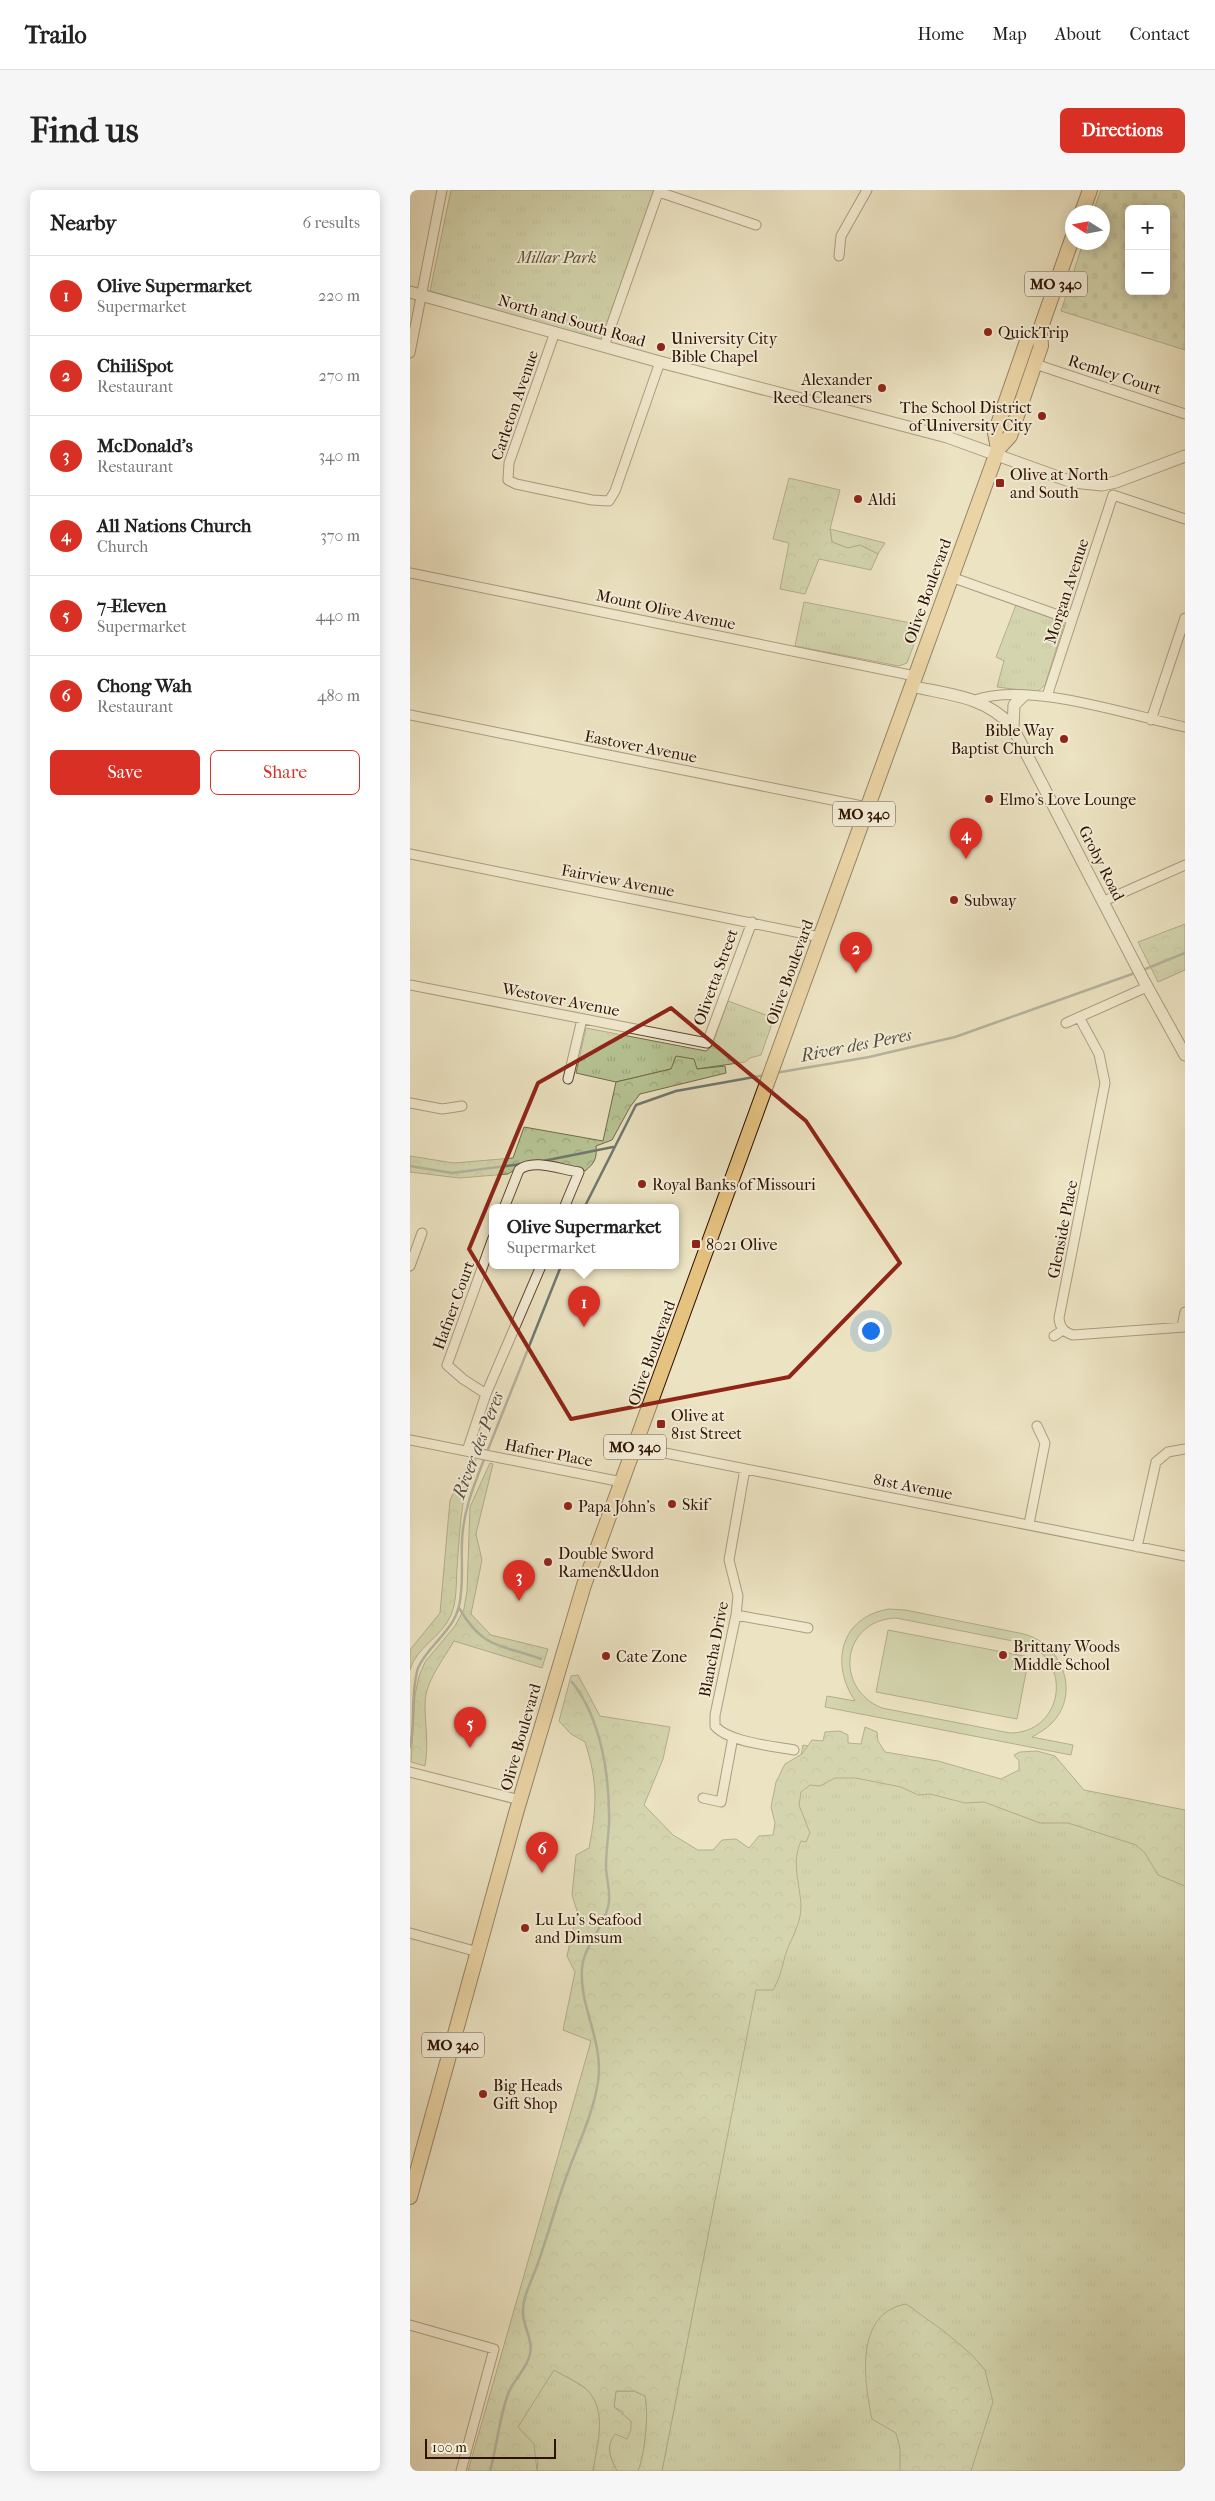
<!DOCTYPE html>
<meta charset="utf-8">
<style>
:root{--surface:#fff;--page:#f6f6f6;--text:#222;--muted:#767676;--line:#e0e0e0;--accent:#d93025}
body{margin:0;font-family:"IM FELL French Canon",serif;background:var(--page);color:var(--text)}
.controls{position:absolute;right:15px;top:15px;display:grid;overflow:hidden;border-radius:8px;box-shadow:0 2px 12px #0003}
.controls button{width:45px;height:45px;display:grid;place-items:center;padding:0;border:0;border-bottom:1px solid var(--line);background:var(--surface);color:var(--text);font:25px sans-serif}
.compass{position:absolute;left:655px;top:15px;width:45px;height:45px;border-radius:50%;background:var(--surface);box-shadow:0 2px 12px #0003;rotate:281deg}
.scale{position:absolute;left:15px;bottom:12px;width:131px;box-sizing:border-box;padding-left:5px;border:2px solid #2e1100;border-top:0;font-size:14px;line-height:18px;white-space:nowrap;color:#2e1100;-webkit-text-stroke:4px #f3edd7;paint-order:stroke}
.you{position:absolute;left:460px;top:1140px;width:18px;height:18px;margin:-12px;border:4px solid #fff;border-radius:50%;background:#1a73e8;box-shadow:0 0 0 8px #1a73e833}
.badge{display:grid;place-items:center;width:32px;height:32px;border-radius:50%;background:var(--accent);color:#fff;font-size:16px;font-weight:700}
.pin{position:absolute;translate:-50% -41px;filter:drop-shadow(0 1px 2px #0008)}
.pin::after{content:'';position:absolute;top:26px;width:18px;height:15px;background:inherit;clip-path:polygon(0 0,100% 0,50% 100%)}
.popup{position:absolute;left:79px;top:1014px;width:190px;height:65px;box-sizing:border-box;display:grid;place-content:center;border-radius:8px;background:var(--surface);filter:drop-shadow(0 1px 4px #0005);font-size:16px;white-space:nowrap;color:var(--muted)}
.popup b{font-size:19px;color:var(--text)}
.popup::after{content:'';position:absolute;left:50%;top:100%;margin-left:-10px;border:10px solid transparent;border-top-color:var(--surface)}
.list{margin:0;padding:0;list-style:none}
h2{display:flex;justify-content:space-between;align-items:center;height:65px;margin:0;padding:0 20px;font-size:21px}
h2 small{font-size:16px;font-weight:400;color:var(--muted)}
.list li{display:grid;grid-template-columns:32px 1fr auto;gap:15px;align-items:center;box-sizing:border-box;height:80px;padding:0 20px;border-top:1px solid var(--line)}
.list b{display:block;font-size:19px;white-space:nowrap}
.list p{margin:0;font-size:16px;white-space:nowrap;color:var(--muted)}
.list em{font-size:16px;font-style:normal;color:var(--muted)}
.actions{display:flex;gap:10px;padding:15px 20px}
.actions a{flex:1;padding:11px 0;border:1px solid var(--accent);border-radius:8px;text-align:center;font-size:18px;color:var(--accent)}
.actions .main{background:var(--accent);color:#fff}
.map{position:relative;flex:none;width:775px;height:2281px;overflow:hidden;border-radius:8px}
header{display:flex;align-items:center;gap:30px;box-sizing:border-box;height:70px;padding:0 25px;background:var(--surface);border-bottom:1px solid var(--line)}
header strong{font-size:24px}
nav{display:flex;gap:28px;margin-inline-start:auto;font-size:18px}
.intro{display:flex;align-items:center;justify-content:space-between;box-sizing:border-box;height:120px;padding:0 30px}
h1{margin:0;font-size:35px}
.button{padding:12px 22px;border-radius:8px;background:var(--accent);color:#fff;font-size:18px;font-weight:700}
main{display:flex;gap:30px;padding:0 30px}
aside{flex:1;background:var(--surface);border-radius:8px;box-shadow:0 2px 12px #0003}
.map>svg:first-child{display:block}
</style>
<header>
<strong>Trailo</strong>
<nav><a>Home</a><a>Map</a><a>About</a><a>Contact</a></nav>
</header>
<div class="intro"><h1>Find us</h1><a class="button">Directions</a></div>
<main>
<aside>
<h2>Nearby<small>6 results</small></h2>
<ul class="list">
<li><span class="badge">1</span><div><b>Olive Supermarket</b><p>Supermarket</p></div><em>220 m</em></li>
<li><span class="badge">2</span><div><b>ChiliSpot</b><p>Restaurant</p></div><em>270 m</em></li>
<li><span class="badge">3</span><div><b>McDonald's</b><p>Restaurant</p></div><em>340 m</em></li>
<li><span class="badge">4</span><div><b>All Nations Church</b><p>Church</p></div><em>370 m</em></li>
<li><span class="badge">5</span><div><b>7-Eleven</b><p>Supermarket</p></div><em>440 m</em></li>
<li><span class="badge">6</span><div><b>Chong Wah</b><p>Restaurant</p></div><em>480 m</em></li>
</ul>
<div class="actions"><a class="main">Save</a><a>Share</a></div>
</aside>
<div class="map">
<svg width="775" height="2281" viewBox="0 0 775 2281">
<defs>
<pattern id="grass-tufts" width="24" height="20" patternUnits="userSpaceOnUse" patternTransform="scale(1.25)"><rect width="24" height="20" fill="#b6c494"/><path d="M3 7l-1-3M5 7V3M7 7l1-3M15 17l-1-3M17 17v-4M19 17l1-3" fill="none" stroke="#9da77e"/></pattern>
<pattern id="forest-crowns" width="20" height="18" patternUnits="userSpaceOnUse" patternTransform="scale(1.25)"><rect width="20" height="18" fill="#b6c494"/><path d="M2 6a3 3 0 1 1 6 0M12 15a3 3 0 1 1 6 0" fill="none" stroke="#9da77e"/></pattern>
<pattern id="cemetery-stones" width="16" height="16" patternUnits="userSpaceOnUse" patternTransform="scale(1.25)"><rect width="16" height="16" fill="#b6c494"/><path d="M2 7V4a2 2 0 0 1 4 0v3zM10 15v-3a2 2 0 0 1 4 0v3z" fill="#9da77e"/></pattern>
</defs>
<rect width="100%" height="100%" fill="#ece3c2"/>
<filter id="stains"><feTurbulence type="fractalNoise" baseFrequency=".004" numOctaves="4"/><feColorMatrix values="0 0 0 0 .2 0 0 0 0 .09 0 0 0 0 .02 0 0 0 .5 -.17"/></filter>
<radialGradient id="worn" r=".72"><stop offset=".6" stop-color="#630" stop-opacity="0"/><stop offset="1" stop-color="#630" stop-opacity=".3"/></radialGradient>
<path fill="url(#grass-tufts)" stroke="#726a4a" d="M41 0H244L191 150 20 101Z
M420 339 475 353 468 364 450 355 438 358 422 352Z
M394 412 511 435 497 473 489 476 385 456Z
M606 415 651 431 654 434 635 495 627 502 587 497 594 471 586 467Z
M318 811 364 828 351 865 340 868 335 872 287 879H261L206 892 166 883 176 838 296 861 302 856Z
M393 1555 775 1630V2281H252Z
M144 2179C154 2186 166 2191 175 2198 199 2218 187 2255 183 2281H127L128 2271 107 2237Z
M206 2201H224L235 2206C239 2224 235 2264 228 2281H207C192 2254 203 2249 213 2222L204 2217Z"/>
<path fill="url(#forest-crowns)" stroke="#726a4a" d="M379 288 430 300 420 339 422 352 438 358 450 355 468 364 461 380 409 369 395 404 370 399 379 353 363 349Z
M775 734V780L748 792 728 752Z
M266 866 284 869 287 879 315 876 316 883 230 904 220 917 202 950 186 956C187 968 185 973 175 981L146 972 109 977 98 984 49 988 0 982V966L44 973 103 968 114 937 193 951 206 892 261 879Z
M61 1269 66 1270C50 1305 50 1341 47 1379 46 1394 47 1411 41 1425 32 1447 6 1457 0 1480V1460L30 1423 40 1310Z
M80 1273 83 1274 66 1344 72 1370 61 1424 81 1445 138 1459 132 1478 44 1451C33 1470 15 1492 15 1514 15 1537 19 1552 15 1576L1 1572 5 1505 9 1486 15 1472 45 1436 54 1419 57 1401 60 1317Z
M168 1485 190 1526 260 1537 253 1569 234 1615 263 1645 288 1660H303L312 1650 326 1649 339 1658 349 1646 363 1645 365 1633 361 1617 366 1592 375 1574 392 1564 402 1550 413 1551 415 1542 430 1541 438 1545V1553L451 1554 455 1537 467 1542 468 1551 475 1562 528 1571 591 1589 609 1580V1571L604 1565 610 1562 627 1561 645 1566 674 1600 775 1620V1696L748 1685 735 1663 726 1655 658 1633H630L574 1612 555 1613 520 1604 508 1605 491 1597 446 1588H425L410 1596 400 1595 391 1602 389 1615 400 1643 396 1652 391 1651C381 1673 390 1693 391 1716 391 1733 383 1745 377 1760 372 1775 371 1787 363 1800H346L252 2281H228C235 2265 239 2223 235 2206L224 2201H206L204 2217 221 2231V2240L217 2249 205 2244C195 2258 200 2267 207 2281H183C187 2255 199 2219 175 2198 166 2191 154 2186 144 2180L108 2237 124 2254 127 2281H58L181 1851 153 1840 165 1782 157 1766 167 1721 162 1705 166 1665 179 1658C187 1616 188 1593 175 1552L161 1544 149 1531 161 1486Z
M496 2114 535 2142 562 2165 575 2180 583 2212 561 2281H490V2258L486 2243 462 2229C454 2192 444 2123 496 2114Z"/>
<path fill="url(#cemetery-stones)" stroke="#726a4a" fill-rule="evenodd" d="M691 0H775V160L651 121 673 53 692 52V22H683ZM719 19H756V101H719Z"/>
<path fill="#b6c494" stroke="#726a4a" fill-rule="evenodd" d="M479 1419 495 1420 614 1444C652 1454 671 1503 642 1533 636 1539 629 1543 622 1547L663 1555 661 1565 415 1517 417 1506 445 1511C420 1474 430 1427 479 1419ZM486 1428 613 1453C664 1469 654 1543 600 1543L472 1518C423 1498 432 1430 486 1428Z
M478 1440 619 1467 607 1529 466 1502Z"/>
<g fill="none" stroke-linecap="round" stroke-linejoin="round">
<path stroke="#6f7870" stroke-width="2.5" d="M733 780 775 763
M365 883 459 867 545 847 725 783
M133 971 203 957
M0 976 42 983 112 974
M174 1018 226 915 266 901 355 885
M77 1262 151 1076
M49 1418C74 1460 90 1454 131 1469
M0 1557C6 1531 0 1504 8 1478 18 1455 43 1442 49 1416 54 1395 51 1372 52 1351 53 1321 64 1295 75 1267
M80 2281C87 2256 89 2229 98 2204 103 2190 117 2179 120 2164 124 2143 106 2133 116 2104 121 2089 128 2076 132 2061 141 2035 148 2008 158 1982 169 1952 183 1924 188 1892 194 1850 169 1818 172 1778 174 1756 193 1739 198 1717 202 1704 196 1690 196 1676 196 1662 198 1649 199 1635 200 1588 192 1530 162 1492"/>
<defs>
<path id="minor" d="M249 2 346 35
M429 66 431 46 457 0
M145 142 99 273 98 290 106 294 182 310 199 311 205 301 250 172
M194 156 249 0
M0 163 32 0
M625 174 775 224
M0 383 505 486
M541 387 662 430
M637 506 703 305 775 329
M565 510C619 491 718 525 775 537
M0 525 457 617
M741 530 775 428
M0 664 410 747
M694 711 775 675
M0 795 297 853 342 732
M669 827 689 864 695 893 649 1128C650 1138 654 1142 663 1145L775 1137
M656 833 737 797
M158 889 172 829
M0 913 32 919 52 916
M94 1018 109 980C123 968 152 980 169 982L154 1018
M0 1076 12 1043
M772 1137 775 1122
M644 1146 653 1140
M76 1204 53 1189 37 1175 83 1048
M0 1250 212 1292
M226 1254 245 1261 775 1366
M57 1261 76 1204 131 1076
M335 1279 319 1370 328 1406 326 1425 305 1525V1536C318 1552 363 1556 384 1560
M619 1334 635 1253 627 1236
M727 1357 746 1272 758 1262 775 1259
M326 1425 398 1438
M0 1582 110 1610
M293 1608 311 1612 323 1547
M0 1743 68 1762
M0 2135 84 2159 51 2281"/>
<path id="tertiary" d="M0 102 250 172 537 247 662 292 692 295 706 292 775 266
M501 496C540 505 574 506 602 536L734 791 775 865
M603 538 604 515 613 506"/>
<path id="primary" d="M672 22 680 0
M588 259 600 246 631 156 630 140 662 49
M0 2007 106 1623 174 1395 582 276 588 259 585 243 617 151 630 140"/>
</defs>
<use href="#minor" stroke="#5e4630" stroke-width="11"/>
<use href="#tertiary" stroke="#5e4630" stroke-width="13"/>
<use href="#primary" stroke="#2e1100" stroke-width="16"/>
<use href="#minor" stroke="#f3edd7" stroke-width="9"/>
<use href="#tertiary" stroke="#f3edd7" stroke-width="11"/>
<use href="#primary" stroke="#e6c281" stroke-width="14"/>
</g>
<path d="M0 0H775V2281H0ZM261 818 396 931 490 1073 379 1187 161 1229 59 1059 128 893Z" fill="#ece3c2" fill-opacity=".55" fill-rule="evenodd"/>
<path fill="none" stroke="#8f2418" stroke-width="4" stroke-linejoin="round" d="M261 818 396 931 490 1073 379 1187 161 1229 59 1059 128 893Z"/>
<g fill="#8f2418" stroke="#f3edd7" stroke-width="2">
<circle cx="578" cy="142" r="5"/>
<circle cx="251" cy="157" r="5"/>
<circle cx="472" cy="198" r="5"/>
<circle cx="632" cy="226" r="5"/>
<rect x="585" y="288" width="10" height="10" rx="2.5"/>
<circle cx="448" cy="309" r="5"/>
<circle cx="654" cy="549" r="5"/>
<circle cx="579" cy="609" r="5"/>
<circle cx="544" cy="710" r="5"/>
<circle cx="232" cy="994" r="5"/>
<rect x="281" y="1049" width="10" height="10" rx="2.5"/>
<rect x="246" y="1229" width="10" height="10" rx="2.5"/>
<circle cx="262" cy="1314" r="5"/>
<circle cx="158" cy="1316" r="5"/>
<circle cx="138" cy="1372" r="5"/>
<circle cx="593" cy="1465" r="5"/>
<circle cx="196" cy="1466" r="5"/>
<circle cx="115" cy="1738" r="5"/>
<circle cx="73" cy="1904" r="5"/>
</g>
<g text-anchor="middle" stroke-width="4" stroke-linejoin="round" paint-order="stroke">
<g fill="#f3edd7" stroke="#695340" stroke-width="1">
<rect x="615" y="81.5" width="62" height="25" rx="4"/>
<rect x="423" y="611.5" width="62" height="25" rx="4"/>
<rect x="194" y="1244.5" width="62" height="25" rx="4"/>
<rect x="12" y="1842.5" width="62" height="25" rx="4"/>
</g>
<g font-size="15" font-weight="bold" fill="#2e1100">
<text x="646" y="99">MO 340</text>
<text x="454" y="629">MO 340</text>
<text x="225" y="1262">MO 340</text>
<text x="43" y="1860">MO 340</text>
</g>
<g font-size="16" font-style="italic" fill="#5e5034" stroke="#f3edd7">
<text x="147" y="73">Millar Park</text>
</g>
<g font-size="16" fill="#2e1100" stroke="#f3edd7">
<text transform="translate(162 130) rotate(16)" y="6">North and South Road</text>
<text transform="translate(705 184) rotate(18)" y="6">Remley Court</text>
<text transform="translate(104 215) rotate(-71)" y="6">Carleton Avenue</text>
<text transform="translate(517 401) rotate(-70)" y="6">Olive Boulevard</text>
<text transform="translate(656 401) rotate(-72)" y="6">Morgan Avenue</text>
<text transform="translate(256 419) rotate(12)" y="6">Mount Olive Avenue</text>
<text transform="translate(231 556) rotate(11)" y="6">Eastover Avenue</text>
<text transform="translate(692 673) rotate(63)" y="6">Groby Road</text>
<text transform="translate(208 690) rotate(11)" y="6">Fairview Avenue</text>
<text transform="translate(379 782) rotate(-70)" y="6">Olive Boulevard</text>
<text transform="translate(305 787) rotate(-70)" y="6">Olivetta Street</text>
<text transform="translate(151 809) rotate(11)" y="6">Westover Avenue</text>
<text transform="translate(652 1039) rotate(-79)" y="6">Glenside Place</text>
<text transform="translate(43 1115) rotate(-70)" y="6">Hafner Court</text>
<text transform="translate(241 1163) rotate(-70)" y="6">Olive Boulevard</text>
<text transform="translate(139 1262) rotate(11)" y="6">Hafner Place</text>
<text transform="translate(503 1296) rotate(11)" y="6">81st Avenue</text>
<text transform="translate(303 1459) rotate(-79)" y="6">Blancha Drive</text>
<text transform="translate(110 1547) rotate(-74)" y="6">Olive Boulevard</text>
</g>
<g font-size="16" fill="#2e1100" stroke="#f3edd7" text-anchor="start">
<text x="588" y="148">QuickTrip</text>
<text x="261" y="154">University City<tspan x="261" dy="18">Bible Chapel</tspan></text>
<text x="462" y="195" text-anchor="end">Alexander<tspan x="462" dy="18">Reed Cleaners</tspan></text>
<text x="622" y="223" text-anchor="end">The School District<tspan x="622" dy="18">of University City</tspan></text>
<text x="600" y="290">Olive at North<tspan x="600" dy="18">and South</tspan></text>
<text x="458" y="315">Aldi</text>
<text x="644" y="546" text-anchor="end">Bible Way<tspan x="644" dy="18">Baptist Church</tspan></text>
<text x="589" y="615">Elmo's Love Lounge</text>
<text x="554" y="716">Subway</text>
<text x="242" y="1000">Royal Banks of Missouri</text>
<text x="296" y="1060">8021 Olive</text>
<text x="261" y="1231">Olive at<tspan x="261" dy="18">81st Street</tspan></text>
<text x="272" y="1320">Skif</text>
<text x="168" y="1322">Papa John's</text>
<text x="148" y="1369">Double Sword<tspan x="148" dy="18">Ramen&amp;Udon</tspan></text>
<text x="603" y="1462">Brittany Woods<tspan x="603" dy="18">Middle School</tspan></text>
<text x="206" y="1472">Cate Zone</text>
<text x="125" y="1735">Lu Lu's Seafood<tspan x="125" dy="18">and Dimsum</tspan></text>
<text x="83" y="1901">Big Heads<tspan x="83" dy="18">Gift Shop</tspan></text>
</g>
<g font-size="18" font-style="italic" fill="#544d41" stroke="#f3edd7">
<text transform="translate(446 855) rotate(-11)" y="6">River des Peres</text>
<text transform="translate(68 1255) rotate(-69)" y="6">River des Peres</text>
</g>
</g>
<rect width="100%" height="100%" filter="url(#stains)"/>
<rect width="100%" height="100%" fill="url(#worn)"/>
</svg>
<div class="controls">
<button>+</button>
<button>−</button>
</div>
<svg class="compass" viewBox="-18 -18 36 36"><path d="M0-13l5 13h-10z" fill="#e53935"/><path d="M0 13l5-13h-10z" fill="#767676"/></svg>
<div class="scale">100 m</div>
<div class="you"></div>
<div class="pin badge" style="left:174px;top:1137px">1</div>
<div class="popup"><b>Olive Supermarket</b>Supermarket</div>
<div class="pin badge" style="left:446px;top:783px">2</div>
<div class="pin badge" style="left:109px;top:1411px">3</div>
<div class="pin badge" style="left:556px;top:669px">4</div>
<div class="pin badge" style="left:60px;top:1558px">5</div>
<div class="pin badge" style="left:132px;top:1683px">6</div>
</div>
</main>
